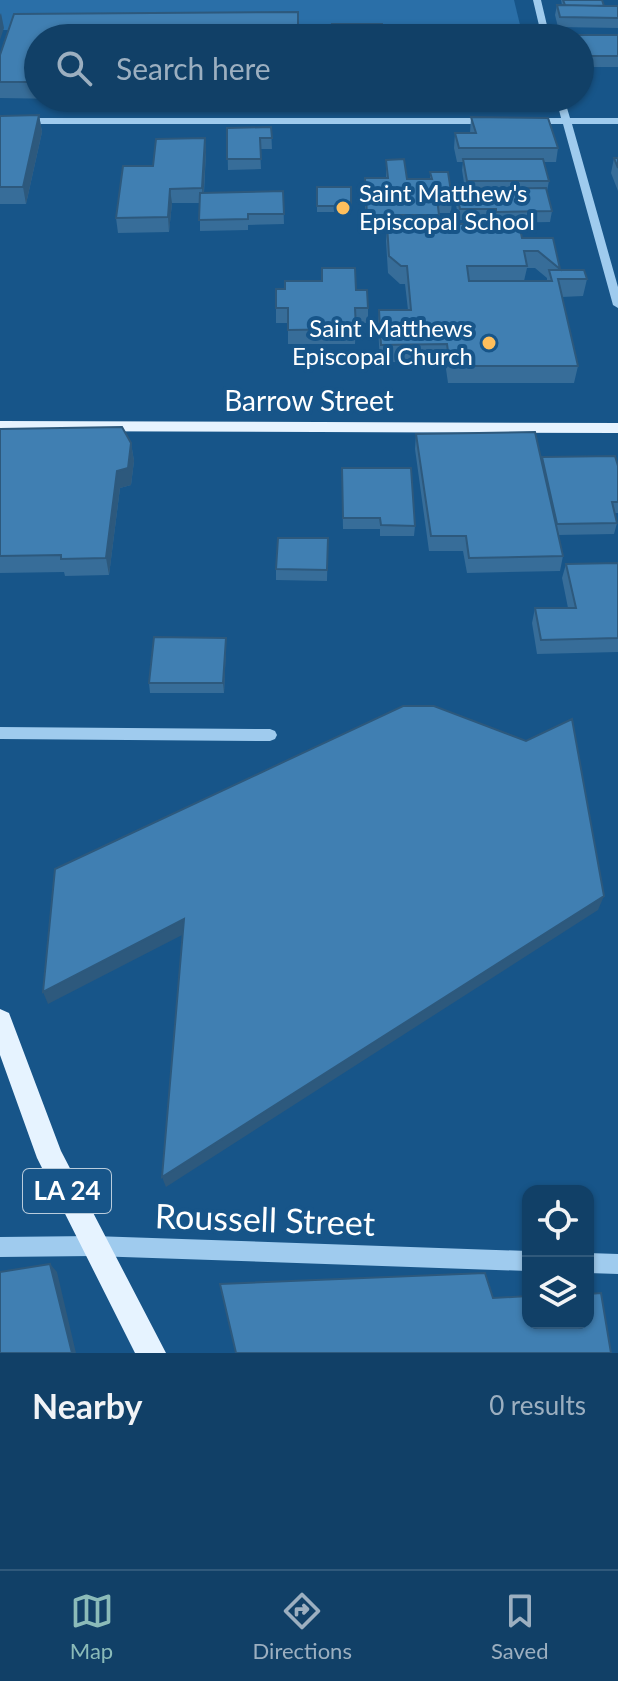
<!DOCTYPE html>
<style>
:root{--surface:#114067;--page:#1e4b70;--text:#f1f3f6;--muted:#9cafc0;--line:#30597b;--accent:#8bbbb9}
body{margin:0;font-family:Lato,sans-serif;background:var(--page);color:var(--text)}
.controls{position:absolute;right:24px;bottom:24px;display:grid;overflow:hidden;border-radius:16px;box-shadow:0 2px 6px #0004}
.controls button{width:72px;height:72px;display:grid;place-items:center;padding:0;border:0;border-bottom:2px solid var(--line);background:var(--surface);color:var(--text);font:40px sans-serif}
.list{margin:0;padding:0;list-style:none}
h2{display:flex;justify-content:space-between;align-items:center;height:104px;margin:0;padding:0 32px;font-size:34px}
h2 small{font-size:26px;font-weight:400;color:var(--muted)}
.icon{flex:none;width:44px;height:44px;fill:none;stroke:currentColor;stroke-width:2;stroke-linecap:round;stroke-linejoin:round}
.map{position:relative;flex:none;width:618px;height:1353px;overflow:hidden}
.search{position:absolute;background:var(--surface);box-shadow:0 2px 6px #0004;left:24px;right:24px;top:24px;height:88px;display:flex;align-items:center;gap:20px;box-sizing:border-box;padding:0 28px;border-radius:44px;color:var(--muted);font-size:30px}
.sheet{height:216px;background:var(--surface)}
nav{display:flex;justify-content:space-around;align-items:center;box-sizing:border-box;height:112px;border-top:2px solid var(--line);background:var(--surface);font-size:22px;color:var(--muted)}
nav a{display:grid;justify-items:center;gap:4px}
nav .on{color:var(--accent)}
.map>svg:first-child{display:block}
</style>
<div class="map">
<svg width="618" height="1353" viewBox="0 0 618 1353">
<rect width="100%" height="100%" fill="#175589"/>
<path fill="#2a6fa8" d="M0 0H514L521 29 0 30Z"/>
<g fill="none" stroke-linecap="round" stroke-linejoin="round">
<path fill="#9fcbee" fill-rule="evenodd" d="M533 0H541L550 38H542Z
M556 98H564L570 118H618V124H572L618 287V308L613 305 563 124H532L528 121 532 118H561Z
M0 118H488L492 121 488 124H0Z
M0 727 270 729 275 731 277 735 275 739 270 741 0 739Z
M93 1236 528 1251V1271L93 1256 0 1257V1237Z
M588 1253 618 1254V1274L588 1273Z"/>
<path fill="#e6f3ff" fill-rule="evenodd" d="M0 421 618 423V433L0 431Z
M0 1009 9 1013 61 1151 166 1353H135L37 1158 0 1055Z"/>
</g>
<path fill="#376d99" fill-rule="evenodd" d="M561 0H602L604 6H618V28L558 27 555 15 557 5H562Z
M576 35H618V67H581L580 38H576Z
M38 38V98H92L89 109H62L61 99 0 98V55Z
M493 98H536L535 106H494Z
M39 115 42 132 26 204H0V116Z
M471 117 558 148 556 162H544L549 181 547 191 552 211 550 222 495 223 494 220H459L455 200 456 189H465L462 170 463 162H457L454 148 455 133H470Z
M271 127 272 149H260L261 169 228 170 227 128Z
M205 138 206 152 204 193 283 191 284 224 248 225V230L200 231V203H172L169 232 118 233 116 218 153 166Z
M614 158H618V191L611 173Z
M386 160 407 179H430V172L452 198 451 213H439L438 224 522 238 560 270 587 279 583 296 562 297 578 366 574 383H448L445 362H380L378 327 379 310H408L405 284H400L388 273 386 241 387 230H367L364 193 365 178H386ZM527 268H535L547 278V281H524Z
M317 187H351V212H317Z
M276 289 356 290 368 308V323H356L355 344H288V323H276Z
M0 429 131 443 134 461 131 485 120 488 109 575 65 576 64 572 0 573Z
M416 434 542 462V457L618 466V513H614L617 523 614 534 558 535 563 556 560 571 467 573 463 551H429L415 449Z
M342 479 415 526 414 536H380V529H343Z
M328 538 327 581 276 580V569Z
M618 563V652L537 654 532 623 535 608H568L562 578 566 564Z
M226 638V648L224 693H150L149 683Z"/>
<path fill="#2d597d" d="M1 13 4 28 0 40V15Z
M88 98H92L89 109Z
M39 115 42 132 26 204 23 187Z
M205 138 206 152 203 203 202 188Z
M170 189 172 203 169 232 168 217Z
M131 443 134 461 131 485 120 488 109 575 106 558 117 471Z
M226 638V648L224 693 223 683Z
M604 896 598 910 166 1187 162 1177Z
M184 919 186 933 48 1004 43 992Z
M50 1264 57 1272 76 1353H72Z"/>
<path fill="#407fb2" stroke="#2d597d" stroke-width="2" d="M563 0H602L604 6 565 5Z
M557 5 618 6V18L560 17Z
M298 12V38H38V82H0V55L14 14Z
M332 24H382L384 38H333Z
M576 35H618V56H582L580 48V38H577Z
M39 115 23 187H0V116Z
M471 117 548 118 558 148H459L455 133H476Z
M271 127 272 138H260L261 159H227V128Z
M205 138 202 188 170 189 168 217 116 218 123 166H153L156 139Z
M614 158H618V168Z
M404 159 407 179H432L430 172H448L452 198 437 199 439 215H367L365 178H388L386 160Z
M463 159H543L549 181H467Z
M317 187H351V206H317Z
M546 188 552 211 496 212V209H460L456 189Z
M283 191 284 214H248V219L199 220 200 193Z
M387 224H519L522 238H553L560 269 538 251H524L527 266H467L469 281H552L549 270H584L587 279H558L578 366H450L447 344 381 345 379 310H411L407 266H401L389 256Z
M322 268H355L356 290H367L368 308H355L356 329 288 330V308H276V289H285V281H322Z
M122 427 131 443 128 468 117 471 106 558 61 559V555L0 556V429Z
M535 432 563 556 469 558 466 536H431L416 434Z
M615 456 618 466V502H612L617 523 557 524 542 457Z
M342 468H411L415 526 381 525 380 518H343Z
M278 538H328L327 570 276 569Z
M618 563V638L541 640 535 608H576L566 564Z
M154 637 226 638 223 683H149Z
M403 706H434L526 741 572 719 604 896 162 1177 184 919 43 992 55 869Z
M50 1264 72 1353H0V1272Z
M485 1273 493 1298 528 1296V1323H588V1294L601 1293 611 1353H236L220 1284Z"/>
<g fill="#ffbf5c" stroke="#175589" stroke-width="3">
<circle cx="343" cy="208" r="8"/>
<circle cx="489" cy="343" r="8"/>
</g>
<g text-anchor="middle" stroke-width="8" stroke-linejoin="round" paint-order="stroke">
<g font-size="24" fill="#fff" stroke="#175589" text-anchor="start">
<text x="359" y="202">Saint Matthew's<tspan x="359" dy="28">Episcopal School</tspan></text>
<text x="473" y="337" text-anchor="end">Saint Matthews<tspan x="473" dy="28">Episcopal Church</tspan></text>
</g>
<rect fill="#175589" stroke="#b9ccdc" stroke-width="2" x="23" y="1169" width="88" height="44" rx="6"/>
<g font-size="26" font-weight="bold" fill="#fff">
<text x="67" y="1200">LA 24</text>
</g>
<g font-size="28" fill="#fff" stroke="#175589">
<text x="309" y="411">Barrow Street</text>
</g>
<g font-size="34" fill="#fff" stroke="#175589">
<text transform="translate(265 1220) rotate(2)" y="12">Roussell Street</text>
</g>
</g>
</svg>
<div class="controls">
<button><svg class="icon" aria-label="locate" viewBox="0 0 24 24"><circle cx="12" cy="12" r="6"/><path d="M12 2v4M12 18v4M2 12h4M18 12h4"/></svg></button>
<button><svg class="icon" aria-label="layers" viewBox="0 0 24 24"><path d="M12 4l9 5-9 5-9-5zM3 14l9 5 9-5"/></svg></button>
</div>
<div class="search"><svg class="icon" aria-label="search" viewBox="0 0 24 24"><circle cx="10" cy="10" r="6"/><path d="M15 15l6 6"/></svg>Search here</div>
</div>
<section class="sheet">
<h2>Nearby<small>0 results</small></h2>
<ul class="list">
</ul>
</section>
<nav>
<a class="on"><svg class="icon" aria-label="map" viewBox="0 0 24 24"><path d="M3 6l6-2 6 2 6-2v14l-6 2-6-2-6 2zM9 4v14M15 6v14"/></svg>Map</a>
<a><svg class="icon" aria-label="directions" viewBox="0 0 24 24"><path d="M12 3l9 9-9 9-9-9zM9 14v-3h6M13 9l2 2-2 2"/></svg>Directions</a>
<a><svg class="icon" aria-label="saved" viewBox="0 0 24 24"><path d="M7 4h10v16l-5-4-5 4z"/></svg>Saved</a>
</nav>
